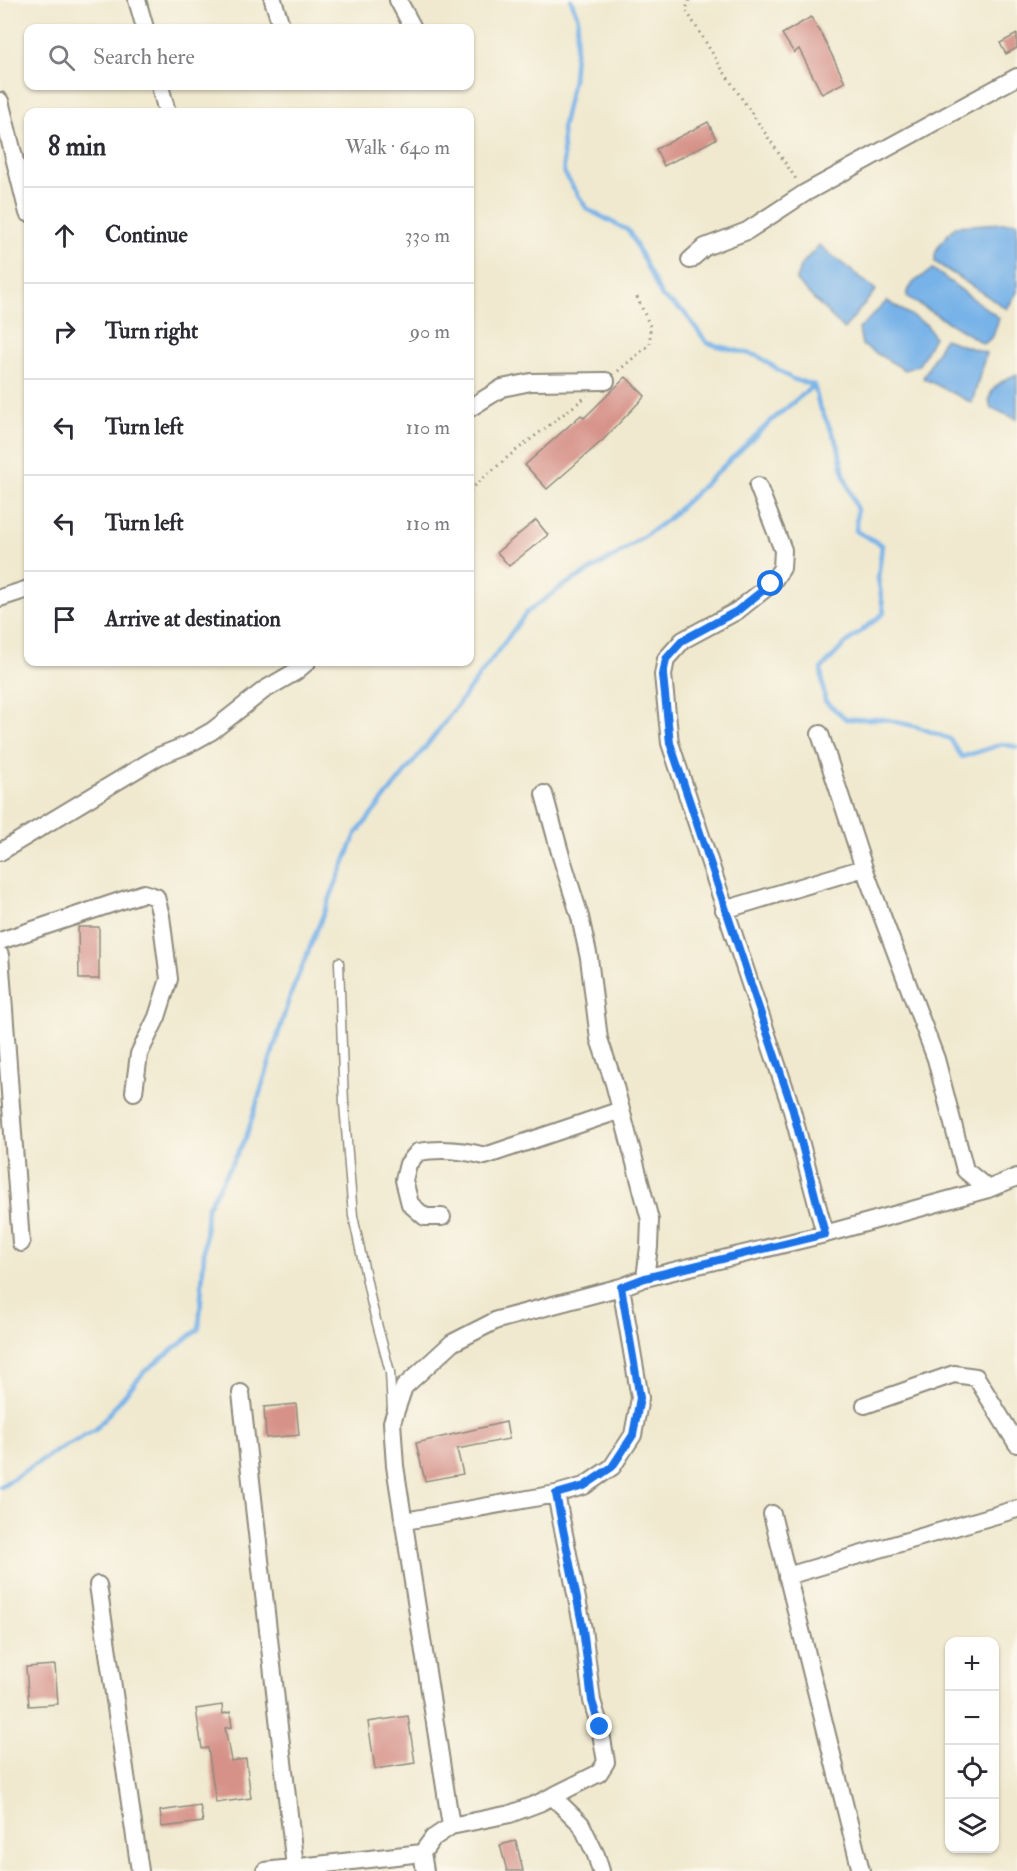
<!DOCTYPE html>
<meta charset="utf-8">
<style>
:root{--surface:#fff;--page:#f2f2f3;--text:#2b2b33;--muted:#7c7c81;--line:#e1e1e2}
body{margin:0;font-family:"IM FELL Double Pica",serif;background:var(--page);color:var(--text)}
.controls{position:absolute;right:18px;bottom:18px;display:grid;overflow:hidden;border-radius:12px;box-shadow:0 2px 4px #0004}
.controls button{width:54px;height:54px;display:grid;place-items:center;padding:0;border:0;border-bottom:2px solid var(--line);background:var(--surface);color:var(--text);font:30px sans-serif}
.stop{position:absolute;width:18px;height:18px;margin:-14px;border:4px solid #1a73e8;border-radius:50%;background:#fff}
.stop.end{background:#1a73e8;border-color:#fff;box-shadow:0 2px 6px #0008}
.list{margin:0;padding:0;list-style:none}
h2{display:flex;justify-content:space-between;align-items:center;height:78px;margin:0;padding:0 24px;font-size:26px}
h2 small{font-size:20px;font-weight:400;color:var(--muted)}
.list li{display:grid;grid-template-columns:39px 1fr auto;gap:18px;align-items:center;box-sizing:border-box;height:96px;padding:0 24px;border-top:2px solid var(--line)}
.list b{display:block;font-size:22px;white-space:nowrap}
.list em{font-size:20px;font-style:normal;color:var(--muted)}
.icon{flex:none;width:33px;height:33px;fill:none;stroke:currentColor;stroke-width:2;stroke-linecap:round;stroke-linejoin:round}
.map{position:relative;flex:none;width:1017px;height:1871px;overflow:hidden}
.search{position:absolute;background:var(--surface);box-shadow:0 2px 4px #0004;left:24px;top:24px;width:450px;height:66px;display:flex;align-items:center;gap:15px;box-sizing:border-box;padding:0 21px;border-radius:12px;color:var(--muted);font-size:22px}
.panel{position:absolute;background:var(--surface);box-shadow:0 2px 4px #0004;left:24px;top:108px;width:450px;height:558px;border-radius:12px}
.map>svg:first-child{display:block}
</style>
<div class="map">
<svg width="1017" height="1871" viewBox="0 0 1017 1871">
<rect width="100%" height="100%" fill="#fbf7ec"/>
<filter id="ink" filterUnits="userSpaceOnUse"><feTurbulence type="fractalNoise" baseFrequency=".0167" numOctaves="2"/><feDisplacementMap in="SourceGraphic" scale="12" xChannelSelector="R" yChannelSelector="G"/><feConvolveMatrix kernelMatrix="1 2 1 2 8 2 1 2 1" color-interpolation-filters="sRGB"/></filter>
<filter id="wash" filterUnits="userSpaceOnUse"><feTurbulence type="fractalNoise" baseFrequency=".008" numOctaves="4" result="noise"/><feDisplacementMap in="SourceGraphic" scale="24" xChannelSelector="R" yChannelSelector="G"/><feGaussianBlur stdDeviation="1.35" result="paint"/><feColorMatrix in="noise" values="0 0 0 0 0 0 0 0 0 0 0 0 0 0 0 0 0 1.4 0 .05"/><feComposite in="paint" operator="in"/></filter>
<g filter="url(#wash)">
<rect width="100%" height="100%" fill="#f0e9cf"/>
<path fill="#77b2e8" stroke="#516e8a" stroke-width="1.5" d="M1017 222V292L1007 309 935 262C933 247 946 237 956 226Z
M819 245 876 290 844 329 796 281 800 266Z
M933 269 999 318 993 336 984 344 907 297V292L914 282Z
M887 301 927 325 934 337 919 365 905 370 862 345 859 329Z
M944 339 986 353 972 403 923 378Z
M1017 374V419L991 408C984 390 1002 380 1017 374Z"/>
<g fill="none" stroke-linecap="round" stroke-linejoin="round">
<path stroke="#77b2e8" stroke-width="4.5" d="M571 0 578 18 573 79 562 129 564 173 587 209 629 231 662 297 684 312 707 343 758 356 792 379 814 385 819 405 838 445 844 475 857 510 856 531 882 545 878 578 884 613 846 643 821 669 825 701 846 719H884L918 727 950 739 962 757 1002 744 1017 747
M0 1487 56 1451 95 1430 144 1372 199 1329 207 1208 246 1138 290 996 356 834 435 735 527 612 563 586 617 555 667 520 771 421 814 385"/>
</g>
<g id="blocks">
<path fill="#d69289" d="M811 17 822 35 845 82 822 94 799 49 794 53 782 34Z
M1017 34V48L1006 54 1000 43Z
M708 122 716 139 664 166 656 149Z
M626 377 645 396 603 440 547 489 525 465 581 415 584 418Z
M536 520 548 535 509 566 497 552Z
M78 927H99V979H79Z
M296 1404 299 1435 266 1438 264 1407Z
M506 1422 509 1439 457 1449 463 1474 425 1481 416 1443Z
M55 1665 58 1704 29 1706 26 1667Z
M222 1705 223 1714 230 1712 232 1727 225 1728 231 1761 246 1759 251 1798 216 1803 208 1748 202 1749 196 1709Z
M408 1716 415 1763 375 1769 368 1722Z
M200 1805 203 1822 162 1827 160 1811Z
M516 1841 523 1871H507L500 1845Z"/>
</g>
</g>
<g filter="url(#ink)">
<use href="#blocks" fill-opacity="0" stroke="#8e8a7d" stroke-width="1.5"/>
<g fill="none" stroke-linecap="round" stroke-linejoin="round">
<defs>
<path id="lane" d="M339 962 344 1104 353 1216 372 1305 390 1372 392 1410"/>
<path id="street" d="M137 0 145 28
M273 0 282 28
M398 0 413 28
M160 86 167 112
M0 101 28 213
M690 260 705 247 747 231 805 193 1017 77
M470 408 502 388 531 382 606 381
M758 486 783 550 782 568 771 584 737 611 683 640 666 659 663 675 670 743 791 1107 825 1234
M0 598 28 589
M820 734 864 868 936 1059 965 1170 988 1189
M544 794 561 856 580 917 589 958 599 1039 614 1083 650 1220 649 1247 645 1278
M0 852 159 756 187 745 212 731 264 690 295 672 307 662
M724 910 864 868
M0 941 144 893 156 897 161 916 169 979 157 1017 139 1054 134 1092
M0 955 21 1243
M442 1217H425L410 1204 404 1180 408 1164 418 1152C441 1148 463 1150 485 1156L621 1110
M241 1393 295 1867
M865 1405 954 1374 976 1377 1017 1444
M772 1514 861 1871
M405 1521 556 1494 584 1486 612 1467 633 1435 640 1398 621 1287
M787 1576 1017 1509
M98 1585 140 1871
M552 1796 581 1824 596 1855 601 1871
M451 1826 395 1466 392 1422 404 1387 452 1343 497 1320 621 1287 645 1278 825 1234 988 1189 1017 1177
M422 1853 425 1871
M265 1871 422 1853 433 1838 451 1826 510 1814 539 1803 599 1773 606 1762 600 1727 592 1701 583 1629 556 1494"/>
</defs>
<use href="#lane" stroke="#8e8a7d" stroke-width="11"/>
<use href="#street" stroke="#8e8a7d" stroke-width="20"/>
<path stroke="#8e8a7d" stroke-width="3" stroke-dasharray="1.5 4.5" stroke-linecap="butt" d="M689 0 686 10 722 69 798 182
M618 371 650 344V326L636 295
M470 490 509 456 587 396"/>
<use href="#lane" stroke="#fff" stroke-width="8"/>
<use href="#street" stroke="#fff" stroke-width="16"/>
</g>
</g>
<g fill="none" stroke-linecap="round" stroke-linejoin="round" filter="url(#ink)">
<path stroke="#1a73e8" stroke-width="8" d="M600 1727 592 1701 583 1629 556 1494 584 1486 612 1467 633 1435 640 1398 621 1287 645 1278 825 1234 792 1107 670 743 663 675 666 659 683 640 737 611 771 584"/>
</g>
</svg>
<div class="controls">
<button>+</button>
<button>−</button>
<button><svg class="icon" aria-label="locate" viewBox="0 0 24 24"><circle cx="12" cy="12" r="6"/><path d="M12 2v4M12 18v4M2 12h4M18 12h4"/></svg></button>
<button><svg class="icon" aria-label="layers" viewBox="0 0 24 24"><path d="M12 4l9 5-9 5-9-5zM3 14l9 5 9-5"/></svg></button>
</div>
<div class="stop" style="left:771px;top:584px"></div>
<div class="stop end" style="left:600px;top:1727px"></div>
<div class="search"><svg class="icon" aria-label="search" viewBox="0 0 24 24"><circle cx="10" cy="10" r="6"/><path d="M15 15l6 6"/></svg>Search here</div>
<section class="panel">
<h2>8 min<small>Walk · 640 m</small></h2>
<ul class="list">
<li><svg class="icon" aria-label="ahead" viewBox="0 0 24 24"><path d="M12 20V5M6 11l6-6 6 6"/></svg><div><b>Continue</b></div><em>330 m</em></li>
<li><svg class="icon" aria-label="right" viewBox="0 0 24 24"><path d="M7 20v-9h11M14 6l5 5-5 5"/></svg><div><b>Turn right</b></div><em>90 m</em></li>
<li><svg class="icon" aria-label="left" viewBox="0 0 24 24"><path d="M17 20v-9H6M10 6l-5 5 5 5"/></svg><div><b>Turn left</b></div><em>110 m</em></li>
<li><svg class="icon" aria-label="left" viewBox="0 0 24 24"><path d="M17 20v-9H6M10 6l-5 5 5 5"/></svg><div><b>Turn left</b></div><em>110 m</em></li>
<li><svg class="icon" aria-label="arrive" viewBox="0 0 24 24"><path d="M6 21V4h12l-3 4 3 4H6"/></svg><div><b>Arrive at destination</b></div></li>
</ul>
</section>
</div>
